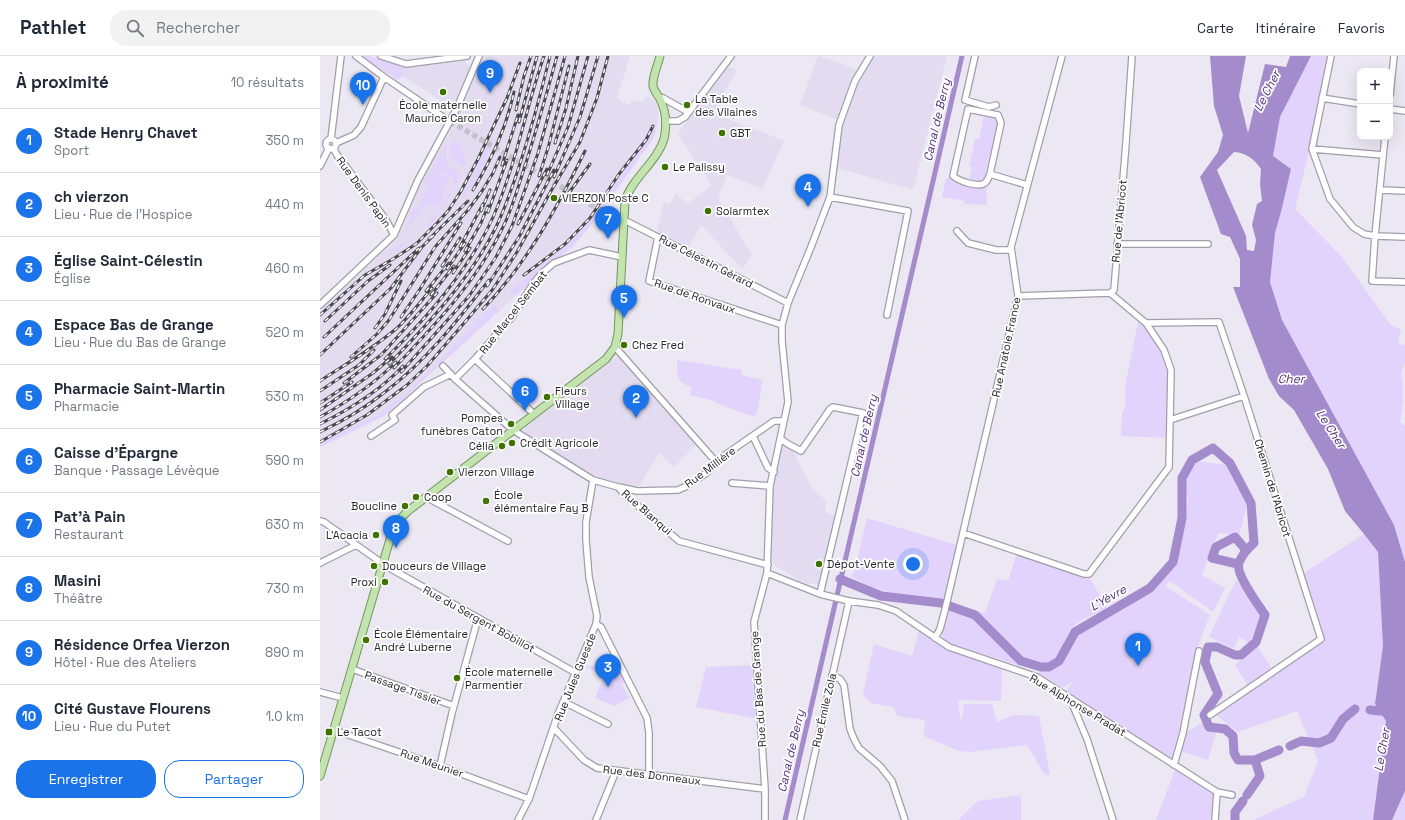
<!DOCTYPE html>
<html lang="fr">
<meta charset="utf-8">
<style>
:root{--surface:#fff;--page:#f2f2f3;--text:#1f2937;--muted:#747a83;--line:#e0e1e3;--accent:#1a73e8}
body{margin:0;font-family:"Space Grotesk",sans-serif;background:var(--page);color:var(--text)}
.controls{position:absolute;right:12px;top:12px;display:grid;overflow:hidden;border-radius:8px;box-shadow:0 4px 16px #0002}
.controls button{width:36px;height:36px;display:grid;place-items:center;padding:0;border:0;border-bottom:1px solid var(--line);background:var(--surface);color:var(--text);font:20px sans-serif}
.you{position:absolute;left:593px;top:508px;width:14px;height:14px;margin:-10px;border:3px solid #fff;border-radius:50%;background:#1a73e8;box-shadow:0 0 0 6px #1a73e833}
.badge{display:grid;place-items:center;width:26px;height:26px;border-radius:50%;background:var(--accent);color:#fff;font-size:13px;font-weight:700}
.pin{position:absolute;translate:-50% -33px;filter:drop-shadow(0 1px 2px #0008)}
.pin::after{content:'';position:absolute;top:21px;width:14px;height:12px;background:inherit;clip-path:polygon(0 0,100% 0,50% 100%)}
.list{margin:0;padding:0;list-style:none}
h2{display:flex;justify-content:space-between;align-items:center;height:52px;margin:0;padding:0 16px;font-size:17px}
h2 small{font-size:13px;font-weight:400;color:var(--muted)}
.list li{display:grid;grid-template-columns:26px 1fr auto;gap:12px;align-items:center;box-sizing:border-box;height:64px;padding:0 16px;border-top:1px solid var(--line)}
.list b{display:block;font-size:15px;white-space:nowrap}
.list p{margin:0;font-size:13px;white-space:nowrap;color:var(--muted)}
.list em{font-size:13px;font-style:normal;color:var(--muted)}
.actions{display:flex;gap:8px;padding:12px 16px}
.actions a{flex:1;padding:9px 0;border:1px solid var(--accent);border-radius:16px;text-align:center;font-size:14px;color:var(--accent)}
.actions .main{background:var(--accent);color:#fff}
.icon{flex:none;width:22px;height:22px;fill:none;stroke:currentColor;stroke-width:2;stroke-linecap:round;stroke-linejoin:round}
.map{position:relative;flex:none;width:1085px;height:764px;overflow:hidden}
header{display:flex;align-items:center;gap:24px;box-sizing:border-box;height:56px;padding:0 20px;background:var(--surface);border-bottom:1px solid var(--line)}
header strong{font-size:19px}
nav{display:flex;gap:22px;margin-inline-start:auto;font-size:14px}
.search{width:280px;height:36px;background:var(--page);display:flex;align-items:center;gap:10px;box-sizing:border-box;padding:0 14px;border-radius:16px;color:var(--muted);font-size:15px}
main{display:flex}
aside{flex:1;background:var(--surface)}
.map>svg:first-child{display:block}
</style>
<header>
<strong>Pathlet</strong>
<div class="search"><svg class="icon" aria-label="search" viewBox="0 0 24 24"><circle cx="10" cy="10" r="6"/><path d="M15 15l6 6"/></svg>Rechercher</div>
<nav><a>Carte</a><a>Itinéraire</a><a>Favoris</a></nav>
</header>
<main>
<aside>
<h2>À proximité<small>10 résultats</small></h2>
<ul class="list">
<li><span class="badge">1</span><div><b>Stade Henry Chavet</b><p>Sport</p></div><em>350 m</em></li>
<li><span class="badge">2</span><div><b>ch vierzon</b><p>Lieu · Rue de l'Hospice</p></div><em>440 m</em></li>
<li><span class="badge">3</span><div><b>Église Saint-Célestin</b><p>Église</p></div><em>460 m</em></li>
<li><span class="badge">4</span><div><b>Espace Bas de Grange</b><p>Lieu · Rue du Bas de Grange</p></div><em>520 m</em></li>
<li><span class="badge">5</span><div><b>Pharmacie Saint-Martin</b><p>Pharmacie</p></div><em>530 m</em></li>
<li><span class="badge">6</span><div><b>Caisse d'Épargne</b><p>Banque · Passage Lévèque</p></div><em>590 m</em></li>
<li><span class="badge">7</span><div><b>Pat'à Pain</b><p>Restaurant</p></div><em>630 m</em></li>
<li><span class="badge">8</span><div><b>Masini</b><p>Théâtre</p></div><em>730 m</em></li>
<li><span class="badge">9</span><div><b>Résidence Orfea Vierzon</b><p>Hôtel · Rue des Ateliers</p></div><em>890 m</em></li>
<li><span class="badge">10</span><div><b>Cité Gustave Flourens</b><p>Lieu · Rue du Putet</p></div><em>1.0 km</em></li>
</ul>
<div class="actions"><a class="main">Enregistrer</a><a>Partager</a></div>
</aside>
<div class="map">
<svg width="1085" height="764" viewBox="0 0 1085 764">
<rect width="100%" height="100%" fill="#ebe8f4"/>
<path fill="#e3dcf0" d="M164 0H310L297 42 301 46 310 49 311 45H324L326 40 336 45 338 54V65L333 83 268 173 253 190 236 203 64 360 0 391V255L78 182 101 126 129 78Z
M498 0 519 6 542 16 552 0H627L593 134 511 110 518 64 480 49Z
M145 5 150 11 132 52 82 20 84 12Z
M408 11 417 14 393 57 464 85 442 133 407 119 398 142 432 199 422 213 381 169 368 193 337 177 343 146 349 148 356 137 367 148 392 130 358 78 367 65Z
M300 298 377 388 354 411 339 397 318 432 281 423 272 419 205 378 204 372Z
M462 389 472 393 493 434 507 445 505 456 515 460 500 529 489 527 488 530 453 508 450 500 453 434Z"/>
<path fill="#e1d3fb" d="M41 0H51L84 12 82 20 78 24Z
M991 0H1008L989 96 975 153 1021 200 1070 268 1081 274 1078 287 1085 289V307L1081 318C1085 332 1083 351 1080 366L1085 370V506L1074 469 962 265 950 226 955 177 961 156 971 113 953 100 960 61Z
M664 59 676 61 678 65 664 122C660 127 655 125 649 123L652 111 649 110 655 83H659Z
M329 72 336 74 333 83 268 173 253 190 195 240 190 235 252 184 277 155 273 151 283 137H286L323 83Z
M172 80 174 81C167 103 157 132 139 146Z
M135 84 137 85 145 98V111L130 101V91L133 85Z
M127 86 126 108 141 119 131 139 109 171 106 170 120 152 134 130V123L122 115 119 117 130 122 119 149 117 148 116 151 108 147 87 173H86L94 151 99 152 109 130 104 127Z
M631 121C639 128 655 134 666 130L667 149 645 148 644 145 622 141 626 123Z
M94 181 96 182 73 197 72 194 82 187H85Z
M174 249 179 255 64 360 0 391V387L33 370H35L61 357 88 336 140 284 161 260Z
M819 262 825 266 843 295 850 314 849 382 801 380 802 359 806 347 805 330Z
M357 304 422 314 421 319 443 324C439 337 441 348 435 361L406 351 391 344 370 339 372 331C356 327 357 318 357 304Z
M875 405 908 409 928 445 919 479 898 477 882 519 905 532 893 556 850 525 845 530 890 559 876 595 866 649 852 703 746 636 753 625 743 632 718 617 739 607 751 587 764 574 833 533 851 513 857 500 865 463 868 445 864 426Z
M547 462 637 489 625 541V543L572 542 548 530 530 520 534 517Z
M1044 478 1058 496 1063 590 1055 648 1066 665 1053 764H933L984 741 998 705 977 655 918 676 892 656 1000 583 979 520Z
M697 497 769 521 787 552C779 556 760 564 754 570 736 587 747 617 711 604L698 609 626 586 622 580 630 546 665 557 677 523 688 525Z
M916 524 942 558 929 587 919 581 914 593 889 581Z
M599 575 627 593 682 612 681 645 638 644 641 667 644 648H672L677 666 693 659 719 660 730 718 725 719 707 689 649 696 639 695 604 680 605 664 577 660 573 651 552 647 543 639 554 588 592 600Z
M937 590 953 614 928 630 915 609Z
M435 609 438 663 376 651 386 611Z
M263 610 299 612 306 625 302 628 309 642 294 650 275 642 284 619Z
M882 666 885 672 896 677 888 704 861 695 867 676Z
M856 711 892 736 896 745 894 764H836Z
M1085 735V764H1072Z
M701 739V764H638L658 745Z"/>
<path fill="#a38bcc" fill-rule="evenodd" d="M890 0H926L919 40 928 77 945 8 966 11 970 0H991L960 61 953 100 971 113 961 156 955 177 950 226 962 264 1074 469 1085 506V735L1072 764H1053L1066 665 1055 648 1063 590 1058 496 1044 478 1025 455 1008 413 974 354 959 340 949 323 913 231H920V203L910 181 901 178 880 121 898 96 903 79 894 50ZM914 96C927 97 934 103 941 113L940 128 942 145 937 148 932 169 936 184 934 195 927 194 926 180 897 114Z"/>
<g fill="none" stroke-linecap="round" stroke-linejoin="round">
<path stroke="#a38bcc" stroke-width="5" d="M465 764 642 0"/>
<path stroke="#a38bcc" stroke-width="9" d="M918 508 892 502 896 491 915 481 926 494
M520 523 561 540 621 547 655 559 701 605 721 611H729L739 605 755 576 830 532 853 506 862 462V422L872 404 893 392 910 407 931 447 934 487C928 492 922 498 919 507 915 518 938 548 945 559L936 586 921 599H915L897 591H888L885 606 898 638 884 659 889 671 905 673 913 680 914 697 918 704H935L959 694
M1050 654 1071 656
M970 690 981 685 999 687 1011 682 1023 663 1035 653
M927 739 940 720 935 704
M915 764V756L923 745"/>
<path stroke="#c4c1cb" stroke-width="5.5" stroke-dasharray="5.5 3" stroke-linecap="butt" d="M123 61 282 155"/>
<defs>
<path id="minor" d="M36 0 64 21 123 61
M61 0 86 8 147 0
M655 0 645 44 669 51 676 49
M1070 39 1074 0
M343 42 368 56
M1002 42 1040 48
M648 53 678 59 681 67 670 118C669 121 667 125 665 127 658 132 639 125 633 120Z
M1070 53 1085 55
M345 65H358L365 61 411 0
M1065 81 1055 180 1052 225 1085 226
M6 88a5 5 0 1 1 10 0a5 5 0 1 1-10 0Z
M11 83 21 0
M16 87 34 79 41 71 64 21
M14 93 17 99 66 164 74 179
M992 93 1011 0
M1063 99 992 93 1010 143 1033 171 1044 178 1055 180 1085 181
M0 110 9 92
M670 118 707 129
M1061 134 1085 135
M510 141 588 155 567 259
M282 155 298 163 308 166 468 247
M637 175 648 187 676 194H691
M338 181 329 225 462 269
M797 188H888
M790 237 826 267 899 266 924 340 1001 583 890 659
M698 240 790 237 794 234 806 87 812 0
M0 249 74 179 98 124 136 54 159 0
M295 291 397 407
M155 303 214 358
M123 310 135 323 193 374 273 424 298 431 305 439 359 485 448 509
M135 323 155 303 192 261 213 228 222 217 234 207 269 194 302 201
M850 364 924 340
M51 380 75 364 72 359 104 331 131 318
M433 380 448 412 454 416
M461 383 468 388 481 395 510 353 513 351 543 357 500 538
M412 427 450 430
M299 431 317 435 358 434 367 430 385 418 397 407 405 399 454 365H464
M106 441 188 485
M0 465 4 466 66 510 256 617
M643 477 764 518H769L849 411 851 314 844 294 826 267
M0 507 36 489
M447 517 500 538 529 545 558 549 576 555 629 591 717 621 897 736 912 739
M276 568 281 571 327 662 329 677V719
M615 582 620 573 625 554 698 240 691 191 742 0
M32 613 134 650
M512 619 520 623 524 629 530 673 534 683 539 692 560 710 572 725 585 764
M0 636 23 642
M752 643 751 645 767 683 793 764
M244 646 288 668
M234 672 264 704 277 712 445 733
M14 674 120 710 209 743
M854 709 863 677 879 595
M120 710 132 657 158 562
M198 764 209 743 238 658 276 568 277 560 269 521 266 484V466L273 424
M276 764 296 715
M445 764V733L434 566 447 517 450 430 468 346 462 285V269L468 247 491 191 510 141 519 69 535 25 550 0
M480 764 529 545
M895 764 897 736"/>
<path id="major" d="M0 720 71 480 78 465 88 455 286 303 295 291 298 278 305 145C312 122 337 106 344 83 347 70 346 55 340 43 338 39 334 35 333 30 332 21 338 9 340 0"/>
</defs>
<use href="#minor" stroke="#a19ea9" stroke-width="8"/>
<use href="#major" stroke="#73955d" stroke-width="9"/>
<use href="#minor" stroke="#fff" stroke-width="5.5"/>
<use href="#major" stroke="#c4e4af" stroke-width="7"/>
<defs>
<path id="rail" d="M196 54 204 20 211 0
M199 66 217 0
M235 87 246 52 258 0
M182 109 198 59
M227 119 248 71 268 0
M219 120 228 92 249 10
M234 121 260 61 278 0
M153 134C172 102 186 73 194 36
M248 138 270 108
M161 155 170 134
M168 156 187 104
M198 168 227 113
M109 183 148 145
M140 191 163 148
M145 195 161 167 168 150
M122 210 140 182
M127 213 145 187
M133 217 150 192
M204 219 245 188 270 162 299 118 326 84 333 70
M167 230 199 181 234 114
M106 235 129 207
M111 239 134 210
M163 253C207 207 237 152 265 95
M0 259 45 219 73 203 96 188 118 166 128 155 141 135 158 103 187 42 200 7
M81 261 100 233 141 167
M5 265 48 225 70 209
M55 272 65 258 81 225
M4 281 99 192
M0 299 71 232 102 191 114 179
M31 301 57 278 69 264 115 191 148 154 162 135 173 117 180 101
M65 303C107 262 150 213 174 159 196 108 206 52 224 0
M69 308C108 268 150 223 175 173 185 153 192 132 199 111 211 74 221 37 230 0
M74 312C114 270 156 226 182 173 191 156 196 138 202 119 215 80 226 40 237 0
M81 316 149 240 163 220 176 201 192 170 218 97 245 0
M0 325C26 308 54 292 77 272 90 260 101 245 112 232
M24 327 61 299 117 237
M0 335 39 309 54 294
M0 347 32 326
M0 354 53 317 72 301
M0 361C27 346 54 328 76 306
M0 368C30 353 60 335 83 310
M0 376C23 365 45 352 65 336 105 306 138 264 169 224
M0 386 47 359 87 329 107 310 139 273 173 233 197 196 231 135 260 86 277 42 288 0"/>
</defs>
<use href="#rail" stroke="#4b4a4f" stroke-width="3"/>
<use href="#rail" stroke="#fff" stroke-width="1.5" stroke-dasharray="4.5" stroke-linecap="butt"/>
</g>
<g fill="#3e7300" stroke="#fff" stroke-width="1.5">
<circle cx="123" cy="36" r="4"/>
<circle cx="367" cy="49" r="4"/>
<circle cx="402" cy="77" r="4"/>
<circle cx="345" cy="111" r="4"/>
<circle cx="234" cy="142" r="4"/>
<circle cx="388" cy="155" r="4"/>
<circle cx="304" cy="289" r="4"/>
<circle cx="227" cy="341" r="4"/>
<circle cx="191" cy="368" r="4"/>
<circle cx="192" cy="387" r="4"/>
<circle cx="182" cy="390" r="4"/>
<circle cx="130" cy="416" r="4"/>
<circle cx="96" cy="441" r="4"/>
<circle cx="166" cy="445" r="4"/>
<circle cx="85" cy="450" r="4"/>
<circle cx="56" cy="479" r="4"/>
<circle cx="499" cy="508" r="4"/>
<circle cx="54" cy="510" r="4"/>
<circle cx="65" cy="526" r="4"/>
<circle cx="46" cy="584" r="4"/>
<circle cx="137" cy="622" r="4"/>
<rect x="5" y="672" width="8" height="8" rx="2"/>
</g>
<g text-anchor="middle" stroke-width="3.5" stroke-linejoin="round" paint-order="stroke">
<g font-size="11" fill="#262529" stroke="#fff" text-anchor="start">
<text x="375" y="47">La Table<tspan x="375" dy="13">des Vilaines</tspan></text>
<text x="123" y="53" text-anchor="middle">École maternelle<tspan x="123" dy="13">Maurice Caron</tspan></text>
<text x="410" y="81">GBT</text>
<text x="353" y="115">Le Palissy</text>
<text x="242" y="146">VIERZON Poste C</text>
<text x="396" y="159">Solarmtex</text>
<text x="312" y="293">Chez Fred</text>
<text x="235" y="339">Fleurs<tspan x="235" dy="13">Village</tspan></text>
<text x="183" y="366" text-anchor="end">Pompes<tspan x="183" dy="13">funèbres Caton</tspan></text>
<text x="200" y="391">Crédit Agricole</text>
<text x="174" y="394" text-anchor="end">Célia</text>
<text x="138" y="420">Vierzon Village</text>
<text x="174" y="443">École<tspan x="174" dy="13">élémentaire Fay B</tspan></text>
<text x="104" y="445">Coop</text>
<text x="77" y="454" text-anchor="end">Boucline</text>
<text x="48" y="483" text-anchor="end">L'Acacia</text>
<text x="507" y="512">Dépot-Vente</text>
<text x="62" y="514">Douceurs de Village</text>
<text x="57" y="530" text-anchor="end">Proxi</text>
<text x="54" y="582">École Élémentaire<tspan x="54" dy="13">André Luberne</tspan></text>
<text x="145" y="620">École maternelle<tspan x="145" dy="13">Parmentier</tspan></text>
<text x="17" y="680">Le Tacot</text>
</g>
<g font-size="11" fill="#262529" stroke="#fff">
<text transform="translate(44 136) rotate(54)" y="4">Rue Denis Papin</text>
<text transform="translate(799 165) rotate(-85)" y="4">Rue de l'Abricot</text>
<text transform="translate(386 205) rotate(27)" y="4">Rue Célestin Gérard</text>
<text transform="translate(375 240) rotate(19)" y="4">Rue de Ronvaux</text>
<text transform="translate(193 256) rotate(-52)" y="4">Rue Marcel Sembat</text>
<text transform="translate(686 291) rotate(-78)" y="4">Rue Anatole France</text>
<text transform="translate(390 411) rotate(-37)" y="4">Rue Millière</text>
<text transform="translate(953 432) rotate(73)" y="4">Chemin de l'Abricot</text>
<text transform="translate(327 456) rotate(41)" y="4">Rue Blanqui</text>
<text transform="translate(159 563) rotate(29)" y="4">Rue du Sergent Bobillot</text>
<text transform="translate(255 621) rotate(-68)" y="4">Rue Jules Guesde</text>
<text transform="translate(83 632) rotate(20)" y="4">Passage Tissier</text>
<text transform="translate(438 633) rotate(-94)" y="4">Rue du Bas de Grange</text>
<text transform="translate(758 649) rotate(31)" y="4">Rue Alphonse Pradat</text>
<text transform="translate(504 654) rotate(-77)" y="4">Rue Émile Zola</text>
<text transform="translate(112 707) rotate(19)" y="4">Rue Meunier</text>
<text transform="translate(332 719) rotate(7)" y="4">Rue des Donneaux</text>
</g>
<g font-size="12" font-style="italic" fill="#51307d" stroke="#fff">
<text transform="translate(947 35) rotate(-63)" y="4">Le Cher</text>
<text transform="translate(617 64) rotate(-77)" y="4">Canal de Berry</text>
<text x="971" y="327">Cher</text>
<text transform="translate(1011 373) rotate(57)" y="4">Le Cher</text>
<text transform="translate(544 380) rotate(-77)" y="4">Canal de Berry</text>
<text transform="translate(788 542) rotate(-30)" y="4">L'Yèvre</text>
<text transform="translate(1062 694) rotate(-80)" y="4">Le Cher</text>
<text transform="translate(471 695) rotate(-77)" y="4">Canal de Berry</text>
</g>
</g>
</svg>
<div class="controls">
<button>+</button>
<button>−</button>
</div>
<div class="you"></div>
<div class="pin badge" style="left:818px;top:610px">1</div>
<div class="pin badge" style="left:316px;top:362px">2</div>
<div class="pin badge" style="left:288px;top:631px">3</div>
<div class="pin badge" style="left:488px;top:151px">4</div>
<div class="pin badge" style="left:304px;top:262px">5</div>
<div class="pin badge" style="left:205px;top:355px">6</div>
<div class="pin badge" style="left:288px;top:183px">7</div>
<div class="pin badge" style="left:76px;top:492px">8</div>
<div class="pin badge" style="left:170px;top:37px">9</div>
<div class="pin badge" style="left:43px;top:49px">10</div>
</div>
</main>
